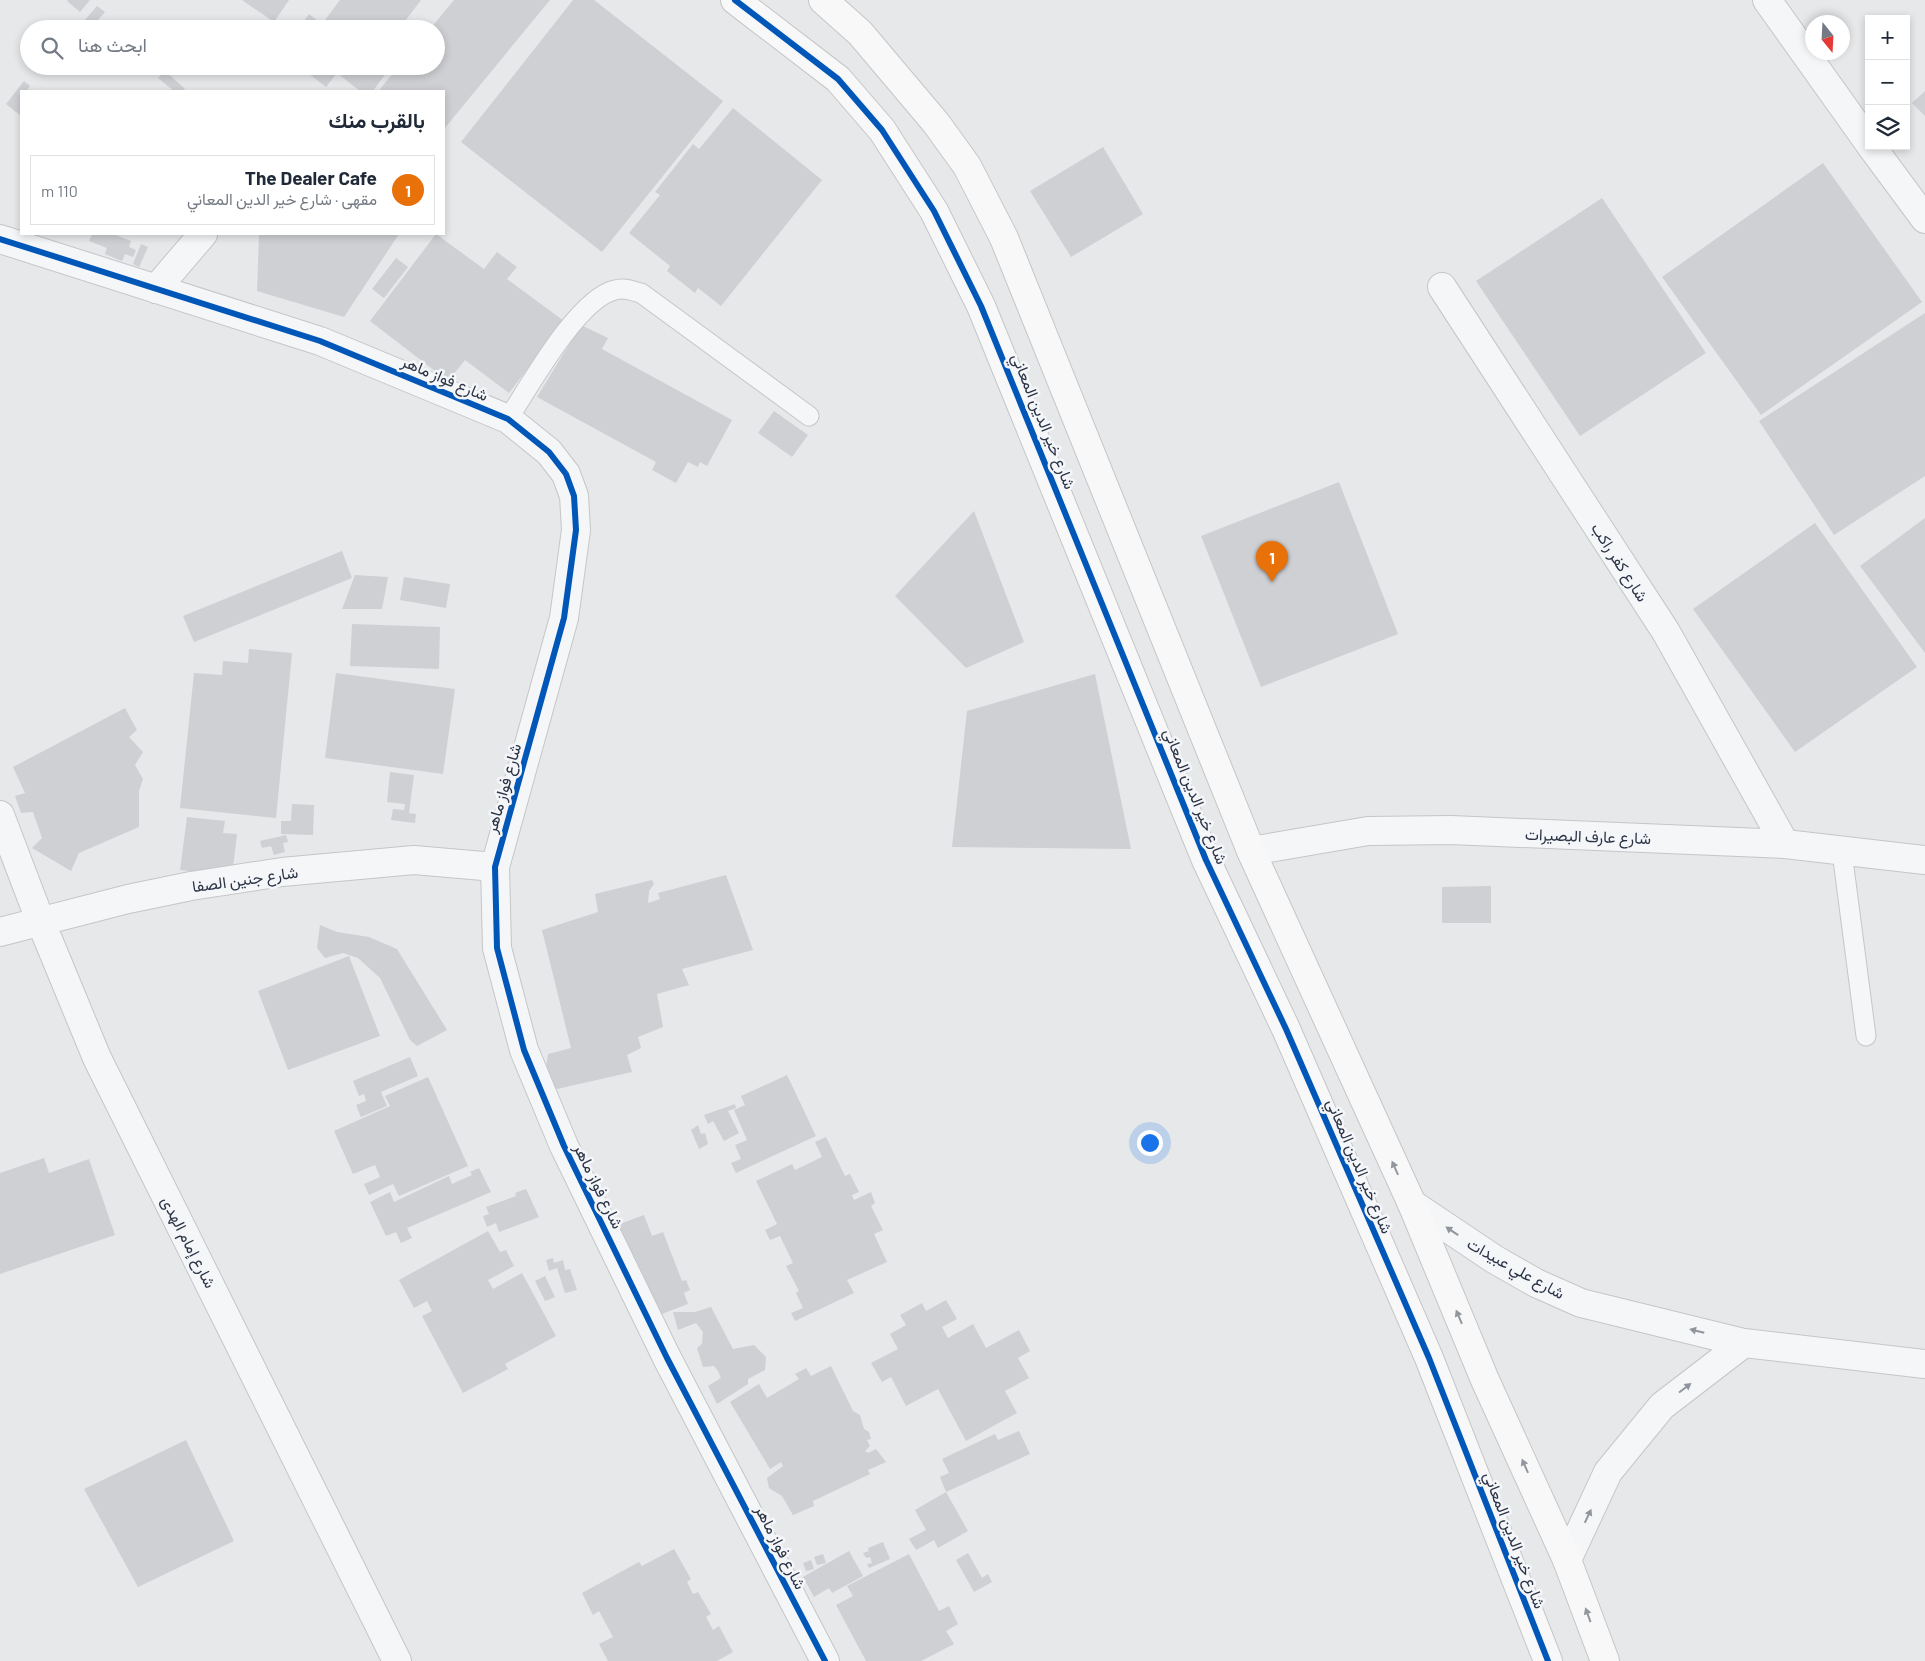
<!DOCTYPE html>
<html lang="ar">
<meta charset="utf-8">
<style>
:root{--surface:#fff;--page:#f6f6f7;--text:#1f2937;--muted:#747a83;--line:#e0e1e3;--accent:#0b8043}
body{margin:0;font-family:Barlow,Vazirmatn,sans-serif;background:var(--page);color:var(--text);direction:rtl}
.controls{position:absolute;right:15px;top:15px;display:grid;overflow:hidden;border-radius:0px;box-shadow:0 2px 8px #0003}
.controls button{width:45px;height:45px;display:grid;place-items:center;padding:0;border:0;border-bottom:1px solid var(--line);background:var(--surface);color:var(--text);font:25px sans-serif}
.compass{position:absolute;left:1805px;top:15px;width:45px;height:45px;border-radius:50%;background:var(--surface);box-shadow:0 2px 8px #0003;rotate:162deg}
.you{position:absolute;left:1149px;top:1142px;width:18px;height:18px;margin:-12px;border:4px solid #fff;border-radius:50%;background:#1a73e8;box-shadow:0 0 0 8px #1a73e833}
.badge{display:grid;place-items:center;width:32px;height:32px;border-radius:50%;background:var(--accent);color:#fff;font-size:16px;font-weight:700}
.pin{position:absolute;translate:-50% -41px;filter:drop-shadow(0 1px 2px #0008)}
.pin::after{content:'';position:absolute;top:26px;width:18px;height:15px;background:inherit;clip-path:polygon(0 0,100% 0,50% 100%)}
.list{margin:0;padding:0;list-style:none}
h2{display:flex;justify-content:space-between;align-items:center;height:65px;margin:0;padding:0 20px;font-size:21px}
h2 small{font-size:16px;font-weight:400;color:var(--muted)}
.list li{display:grid;grid-template-columns:32px 1fr auto;gap:15px;align-items:center;box-sizing:border-box;height:70px;margin:0 10px 10px;padding:0 10px;border:1px solid var(--line);border-radius:0px}
.list b{display:block;font-size:19px;white-space:nowrap}
.list p{margin:0;font-size:16px;white-space:nowrap;color:var(--muted)}
.list em{font-size:16px;font-style:normal;color:var(--muted)}
.icon{flex:none;width:28px;height:28px;fill:none;stroke:currentColor;stroke-width:2;stroke-linecap:round;stroke-linejoin:round}
.map{position:relative;flex:none;width:1925px;height:1661px;overflow:hidden;direction:ltr}
.search{position:absolute;background:var(--surface);box-shadow:0 2px 8px #0003;left:20px;top:20px;width:425px;height:55px;display:flex;align-items:center;gap:12px;box-sizing:border-box;padding:0 18px;border-radius:28px;color:var(--muted);font-size:19px}
.panel{position:absolute;background:var(--surface);box-shadow:0 2px 8px #0003;left:20px;top:90px;width:425px;height:145px;border-radius:0px;direction:rtl}
.map>svg:first-child{display:block}
</style>
<div class="map">
<svg width="1925" height="1661" viewBox="0 0 1925 1661">
<rect width="100%" height="100%" fill="#e6e8ea"/>
<path fill="#ced0d3" d="M68 0H90L80 12 67 1Z
M242 0H289L274 22Z
M340 0H421L399 29H298L309 14 322 24Z
M454 0H550L444 129V91H382L380 89 399 66H436V29H430Z
M573 0H594L723 101 602 252 461 142Z
M97 6 105 12 90 29H77Z
M39 66H56L51 74Z
M299 66H391L373 91H360L337 73 326 87Z
M165 71 185 89 183 91H174L158 78Z
M24 81 30 86 26 91H21V116L6 104Z
M1925 91V116L1912 103Z
M733 108 822 180 721 306 698 288 695 293 667 271 670 266 629 233 660 195 655 192 693 144 699 149Z
M1103 147 1143 214 1071 257 1030 191Z
M1823 163 1922 302 1761 415 1662 277Z
M1602 198 1706 353 1580 436 1476 281Z
M92 234H113L131 241 129 247 136 250 133 257 125 254 122 261 105 254 107 248 89 241Z
M259 234H399L344 317 257 291Z
M436 234 484 269 497 252 517 267 507 279 564 321 509 393 465 360 448 381 370 321Z
M141 244 148 247 139 267 133 264Z
M396 258 408 267 384 298 372 289Z
M1925 313V476L1834 535 1759 421Z
M581 325 608 338 602 349 732 420 707 466 700 462 698 467 688 462 676 483 652 470 656 462 537 397Z
M774 411 808 435 792 457 758 433Z
M1339 482 1398 634 1261 687 1201 536Z
M974 511 1024 642 966 668 895 596Z
M1925 518V653L1860 566Z
M1815 523 1917 667 1795 752 1693 609Z
M342 551 352 578 194 642 183 616Z
M355 575 388 577 382 609H342Z
M404 577 450 584 446 608 400 600Z
M352 624 440 627 439 669 350 666Z
M249 649 292 653 276 818 180 808 194 673 222 675 223 661 248 663Z
M336 673 455 689 443 774 325 758Z
M1095 674 1131 849 952 847 967 711Z
M125 708 137 730 129 737 143 752 135 765 143 779 139 791V827L79 853 71 871 32 848 42 838 33 812 21 813 15 796 25 793 13 767Z
M390 772 414 775 409 813 416 814 415 823 391 820 393 809 404 810 405 804 387 802Z
M292 804 314 805 313 835 281 834V821H291Z
M187 817 225 821 223 833 237 834 232 876 180 870Z
M286 835 288 842 283 843 285 852 274 855 271 846 262 848 260 841Z
M726 875 753 950 682 969 689 985 657 994 663 1027 638 1037 641 1048 627 1055 632 1072 557 1089 545 1074 548 1054 571 1048 542 930 598 912 595 894 652 880 654 884 649 891 648 903 660 899 658 893Z
M1491 886V923H1442V887Z
M320 925 337 932 369 937 397 949 447 1030 417 1046 410 1040 380 978 358 958 343 953 325 958 317 948Z
M349 956 380 1036 288 1070 258 991Z
M410 1057 418 1076 381 1092 387 1106 361 1117 356 1105 366 1101 364 1094 359 1096 353 1081Z
M787 1075 816 1136 736 1173 731 1163 741 1159 735 1145 747 1140 734 1110 745 1105 741 1096Z
M428 1077 468 1166 399 1196 393 1184 369 1195 364 1184 380 1177 375 1165 353 1174 334 1131 390 1106 385 1096Z
M735 1104 736 1108 728 1111 739 1133 724 1141 713 1121 708 1124 704 1115Z
M698 1125 701 1134 705 1133 708 1144 699 1149 691 1130Z
M826 1137 845 1176 850 1174 859 1192 852 1195 854 1200 871 1192 875 1203 871 1206 883 1230 874 1234 887 1262 847 1280 854 1293 795 1321 791 1313 803 1308 796 1293 799 1291 786 1266 793 1263 780 1236 770 1240 765 1230 777 1224 756 1181 792 1164 795 1170 822 1157 815 1142Z
M44 1158 49 1173 89 1159 115 1235 0 1274V1173Z
M479 1168 491 1192 407 1228 412 1238 401 1243 396 1232 386 1236 370 1202 390 1192 394 1202 449 1176 452 1184 472 1175 470 1172Z
M526 1189 539 1217 499 1232 496 1223 487 1227 483 1216 489 1214 486 1207 516 1196 515 1193Z
M644 1215 652 1236 663 1232 682 1281 686 1280 690 1290 684 1293 688 1304 654 1317 617 1225Z
M488 1231 500 1252 506 1250 514 1266 488 1280 493 1289 522 1273 556 1336 505 1364 508 1369 463 1393 422 1316 432 1311 427 1301 414 1308 399 1280Z
M553 1258 554 1263 563 1260 565 1270 570 1269 577 1290 565 1293 557 1268 549 1271 546 1260Z
M545 1276 555 1297 545 1301 535 1281Z
M946 1300 957 1319 942 1327 948 1338 973 1324 986 1348 1019 1330 1030 1351 1018 1358 1029 1378 1005 1391 1017 1413 966 1441 938 1389 906 1406 891 1377 882 1382 871 1363 898 1349 890 1334 906 1325 900 1315 922 1303 926 1311Z
M711 1307 733 1349 754 1345 766 1357 765 1370 748 1379V1384L717 1404 708 1386 721 1378 718 1371 714 1366 703 1367 697 1348 702 1344 703 1332 696 1323 678 1330 673 1312H695Z
M831 1366 853 1411 860 1415 864 1429 869 1432 871 1439 867 1440 870 1446 865 1451 868 1453 876 1449 886 1462 868 1470 870 1474 813 1501 814 1506 793 1515 782 1496 769 1488 767 1478 783 1466 781 1462 770 1469 730 1402 759 1384 767 1398 799 1379 795 1374 806 1368 811 1376Z
M1019 1431 1030 1454 946 1492 940 1477 949 1473 942 1459 995 1434 998 1440Z
M186 1440 234 1541 138 1587 84 1489Z
M946 1492 968 1531 938 1548 934 1540 916 1550 909 1539 926 1530 915 1510Z
M883 1542 890 1559 869 1568 867 1564 872 1563 870 1557 866 1558 863 1553 869 1551 868 1548Z
M674 1549 691 1579 687 1582 693 1594 698 1592 711 1614 706 1617 713 1630 719 1626 733 1652 717 1661H608L599 1644 613 1637 599 1611 593 1615 582 1593 639 1562 642 1566Z
M849 1551 863 1576 832 1593 829 1588 814 1597 803 1577Z
M968 1553 982 1578 988 1574 992 1582 974 1592 956 1560Z
M823 1554 826 1563 817 1565 814 1557Z
M909 1554 939 1611 949 1606 958 1624 946 1631 954 1644 921 1661H866L836 1605 853 1596 847 1586Z
M811 1560 814 1569 806 1571 803 1563Z"/>
<g fill="none" stroke-linecap="round" stroke-linejoin="round">
<defs>
<path id="lane" d="M508 419C529 387 578 298 615 290 625 287 632 291 641 293L809 416
M1842 852 1866 1036"/>
<path id="street" d="M1767 0 1869 143
M1871 146 1925 219
M0 239 320 341 508 419 549 452 566 474 574 496 576 530 564 618 495 867 497 948 524 1050 564 1146 667 1358 825 1661
M1442 287 1666 632 1785 844
M156 289 203 234
M0 815 40 920 97 1058 397 1661
M1251 851 1368 831 1451 830 1785 844 1925 860
M0 932 128 899 191 886 282 872 414 860 495 867
M1412 1204 1494 1259 1536 1283 1581 1303 1744 1343 1925 1364
M1567 1560 1608 1472 1662 1406 1744 1343"/>
<path id="secondary" d="M735 0 838 79 882 130 934 211 981 306 1206 860 1286 1029 1429 1358 1548 1661
M823 0 860 33 936 123 967 166 1004 238 1251 851 1412 1204 1485 1380 1567 1560 1605 1661"/>
</defs>
<use href="#lane" stroke="#c4c6c8" stroke-width="21"/>
<use href="#street" stroke="#c4c6c8" stroke-width="30"/>
<use href="#secondary" stroke="#c4c6c8" stroke-width="30"/>
<use href="#lane" stroke="#f5f6f7" stroke-width="19"/>
<use href="#street" stroke="#f5f6f7" stroke-width="28"/>
<use href="#secondary" stroke="#f8f8f8" stroke-width="28"/>
<defs>
<path id="cycleway" d="M735 0 838 79 882 130 934 211 981 306 1206 860 1286 1029 1429 1358 1548 1661
M0 239 320 341 508 419 549 452 566 474 574 496 576 530 564 618 495 867 497 948 524 1050 564 1146 667 1358 825 1661"/>
</defs>
<use href="#cycleway" stroke="#f4f6f9" stroke-width="9"/>
<use href="#cycleway" stroke="#0057b8" stroke-width="6"/>
</g>
<defs><path id="oneway-solid" d="M-6-.8H1V-3.2L6.5 0L1 3.2V.8H-6Z" transform="scale(1.25)"/></defs>
<g fill="#92969e">
<use href="#oneway-solid" transform="translate(1395 1168) rotate(-114)"/>
<use href="#oneway-solid" transform="translate(1459 1317) rotate(-113)"/>
<use href="#oneway-solid" transform="translate(1525 1466) rotate(-114)"/>
<use href="#oneway-solid" transform="translate(1588 1615) rotate(-110)"/>
</g>
<g fill="#90959e">
<use href="#oneway-solid" transform="translate(1452 1231) rotate(-146)"/>
<use href="#oneway-solid" transform="translate(1697 1331) rotate(-166)"/>
<use href="#oneway-solid" transform="translate(1685 1388) rotate(-37)"/>
<use href="#oneway-solid" transform="translate(1588 1516) rotate(-65)"/>
</g>
<g text-anchor="middle" stroke-width="5" stroke-linejoin="round" paint-order="stroke">
<g font-size="16" fill="#2b3445" stroke="#f4f6f9">
<text transform="translate(445 378) rotate(23)" y="6">شارع فواز ماهر</text>
<text transform="translate(1044 421) rotate(68)" y="6">شارع خير الدين المعاني</text>
<text transform="translate(1620 562) rotate(57)" y="6">شارع كفر راكب</text>
<text transform="translate(503 788) rotate(-74)" y="6">شارع فواز ماهر</text>
<text transform="translate(1196 796) rotate(68)" y="6">شارع خير الدين المعاني</text>
<text transform="translate(1588 836) rotate(2)" y="6">شارع عارف البصيرات</text>
<text transform="translate(245 879) rotate(-8)" y="6">شارع جنين الصفا</text>
<text transform="translate(1360 1166) rotate(67)" y="6">شارع خير الدين المعاني</text>
<text transform="translate(599 1186) rotate(64)" y="6">شارع فواز ماهر</text>
<text transform="translate(189 1242) rotate(63)" y="6">شارع إمام الهدى</text>
<text transform="translate(1516 1268) rotate(29)" y="6">شارع علي عبيدات</text>
<text transform="translate(1515 1540) rotate(69)" y="6">شارع خير الدين المعاني</text>
<text transform="translate(781 1547) rotate(63)" y="6">شارع فواز ماهر</text>
</g>
</g>
</svg>
<div class="controls">
<button>+</button>
<button>−</button>
<button><svg class="icon" aria-label="layers" viewBox="0 0 24 24"><path d="M12 4l9 5-9 5-9-5zM3 14l9 5 9-5"/></svg></button>
</div>
<svg class="compass" viewBox="-18 -18 36 36"><path d="M0-13l5 13h-10z" fill="#e53935"/><path d="M0 13l5-13h-10z" fill="#747a83"/></svg>
<div class="you"></div>
<div class="pin badge" style="left:1272px;top:582px;background:#e8710a">1</div>
<div class="search"><svg class="icon" aria-label="search" viewBox="0 0 24 24"><circle cx="10" cy="10" r="6"/><path d="M15 15l6 6"/></svg>ابحث هنا</div>
<section class="panel">
<h2>بالقرب منك<small></small></h2>
<ul class="list">
<li><span class="badge" style="background:#e8710a">1</span><div><b>The Dealer Cafe</b><p>مقهى · شارع خير الدين المعاني</p></div><em>110 m</em></li>
</ul>
</section>
</div>
